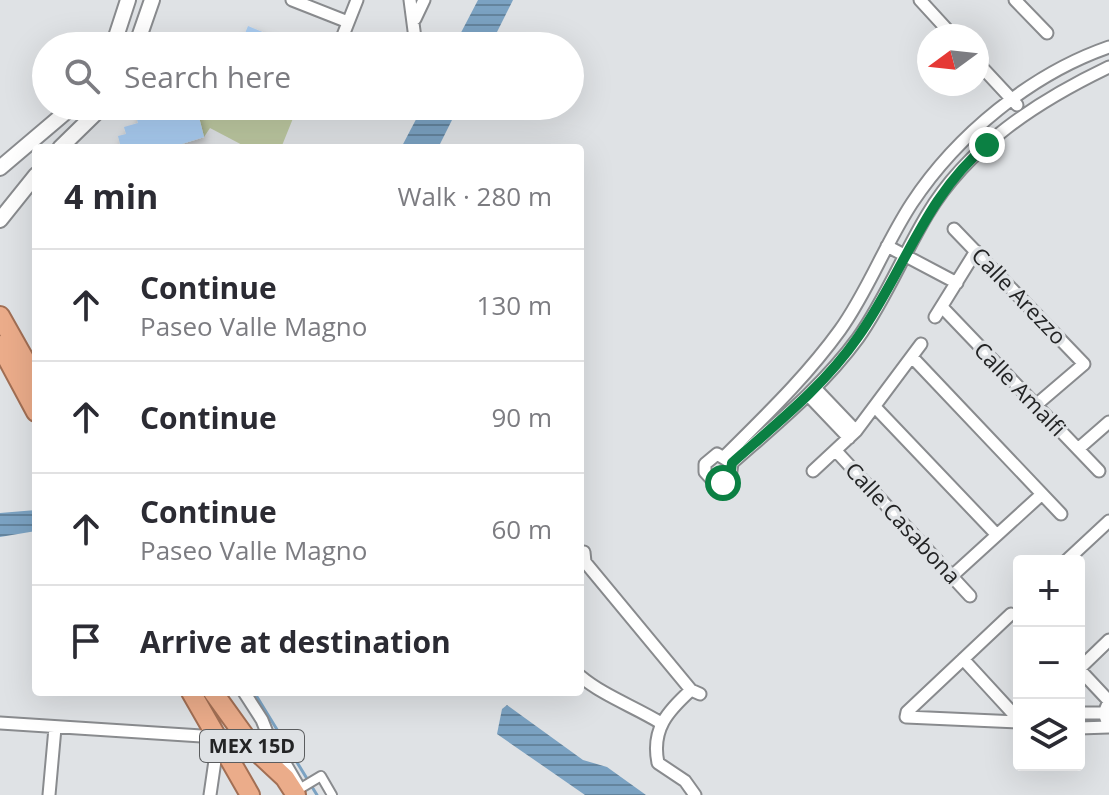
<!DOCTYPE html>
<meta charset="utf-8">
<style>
:root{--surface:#fff;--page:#f7f7f7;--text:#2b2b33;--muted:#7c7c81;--line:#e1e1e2}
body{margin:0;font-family:"Open Sans",sans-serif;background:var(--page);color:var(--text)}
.controls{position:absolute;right:24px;bottom:24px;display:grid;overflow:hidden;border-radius:8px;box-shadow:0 8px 32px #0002}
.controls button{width:72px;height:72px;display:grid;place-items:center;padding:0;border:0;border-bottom:2px solid var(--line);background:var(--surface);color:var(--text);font:40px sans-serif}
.compass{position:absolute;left:917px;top:24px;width:72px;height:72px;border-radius:50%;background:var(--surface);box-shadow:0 8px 32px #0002;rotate:255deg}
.stop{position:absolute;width:24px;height:24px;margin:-18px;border:6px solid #0b8043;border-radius:50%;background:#fff}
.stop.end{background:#0b8043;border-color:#fff;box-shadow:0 2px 8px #0008}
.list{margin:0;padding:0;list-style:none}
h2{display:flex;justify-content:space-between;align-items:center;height:104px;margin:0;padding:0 32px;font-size:34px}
h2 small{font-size:26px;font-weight:400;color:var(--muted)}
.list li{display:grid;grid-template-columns:52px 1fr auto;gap:24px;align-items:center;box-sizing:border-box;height:112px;padding:0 32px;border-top:2px solid var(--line)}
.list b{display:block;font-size:30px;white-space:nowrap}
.list p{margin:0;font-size:26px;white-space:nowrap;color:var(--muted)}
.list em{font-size:26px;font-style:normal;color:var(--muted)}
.icon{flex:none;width:44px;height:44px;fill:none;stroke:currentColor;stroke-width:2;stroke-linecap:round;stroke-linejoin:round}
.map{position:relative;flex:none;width:1109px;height:795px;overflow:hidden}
.search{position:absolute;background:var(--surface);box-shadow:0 8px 32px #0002;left:32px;top:32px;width:552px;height:88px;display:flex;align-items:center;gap:20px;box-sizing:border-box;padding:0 28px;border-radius:44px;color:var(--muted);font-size:30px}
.panel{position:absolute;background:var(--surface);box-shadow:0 8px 32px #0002;left:32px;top:144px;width:552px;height:552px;border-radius:8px}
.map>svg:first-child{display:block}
</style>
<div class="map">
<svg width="1109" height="795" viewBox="0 0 1109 795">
<defs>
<pattern id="water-rules" width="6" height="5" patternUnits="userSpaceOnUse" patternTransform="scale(2)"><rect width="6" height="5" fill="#7ba2c2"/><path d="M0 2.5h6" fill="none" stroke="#64849d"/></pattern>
<filter id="shadow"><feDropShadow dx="2.5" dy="4.5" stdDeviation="4" flood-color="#0004"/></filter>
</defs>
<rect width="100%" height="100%" fill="#dfe2e5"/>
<path fill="#bcc7a0" d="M201 106H298L281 148H248L210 128 204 137 198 113Z"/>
<path fill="url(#water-rules)" d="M478 0H513L490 46H454Z
M423 106H459L438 148H401Z
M36 510V531L0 537V513Z
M507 705 583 760 607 767 646 795H585L497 734 502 709Z"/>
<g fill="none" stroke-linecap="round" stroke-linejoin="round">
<path stroke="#7ba2c2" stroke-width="3" d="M254 692 317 795"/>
</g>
<path fill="#a8cbf0" filter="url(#shadow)" d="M248 26 296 46H240Z
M145 106H196L204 137 169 148H121L118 136 126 134 124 127 138 123 135 112 146 110Z"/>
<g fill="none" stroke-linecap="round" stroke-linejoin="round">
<defs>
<path id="pedestrian" d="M276 745 301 788 321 776 332 795"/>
<path id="minor" d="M292 0 348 22
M410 0 416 46
M920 0 953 36
M1015 0 1047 33
M415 19 424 0
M340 43 357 0
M977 62 1017 105
M954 229 1084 364 1036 405
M887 246 957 283
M942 307 1099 471
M935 317 976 251
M913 358 1061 514
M815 388 856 431
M808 395 849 438
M875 407 997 535
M1078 449 1109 422
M836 451 970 596
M725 456C766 415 806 377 840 330 868 291 885 244 912 203 957 135 1031 74 1109 47
M732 463 717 454 705 464V472L715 483 730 478 732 463C776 424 823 386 858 338 885 300 903 255 927 215 968 146 1038 101 1109 67
M813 471 856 431 921 344
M584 552 585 562 691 690 700 694
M1066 561 1109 521
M952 576 1042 494
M1011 614 907 712 906 717 1019 722
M963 659 1019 720
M1079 669 1109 701
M1079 669 1109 640
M580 676C604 696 633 706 661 723
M691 690C668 711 651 729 658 763L685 781 695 795
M244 692 262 720 282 770
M1109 701 1104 713 1109 727
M1079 713H1104
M0 723 217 737
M1079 728 1109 727
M49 795 55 728
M210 795 218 740"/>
<path id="tertiary" d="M113 46 128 0
M136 46 152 0
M60 148 103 106
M0 168 73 106
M0 220 36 175"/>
<path id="trunk" d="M0 316 36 380
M0 345 36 412
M191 692 250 795
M213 692 254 749 285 778 296 795"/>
</defs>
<use href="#pedestrian" stroke="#898b8e" stroke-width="12"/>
<use href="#minor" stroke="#898b8e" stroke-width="15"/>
<use href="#tertiary" stroke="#898b8e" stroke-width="18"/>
<use href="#trunk" stroke="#a26f54" stroke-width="22"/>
<use href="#pedestrian" stroke="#fff" stroke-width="8"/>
<use href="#minor" stroke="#fff" stroke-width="11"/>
<use href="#tertiary" stroke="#fff" stroke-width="14"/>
<use href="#trunk" stroke="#ebac8a" stroke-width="18"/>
</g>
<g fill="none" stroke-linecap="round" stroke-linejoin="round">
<path stroke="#0b8043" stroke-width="10" d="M723 483 730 478 732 463C776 424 824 386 858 337 903 274 925 196 987 145"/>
</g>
<g text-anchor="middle" stroke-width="7" stroke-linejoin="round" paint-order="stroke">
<rect fill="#dfe2e5" stroke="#5b5d5f" stroke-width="2" x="200" y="730" width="104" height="32" rx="6"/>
<g font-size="20" font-weight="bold" fill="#232425">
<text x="252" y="753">MEX 15D</text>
</g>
<g font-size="22" fill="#232425" stroke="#dfe2e5">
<text transform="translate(1019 296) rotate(46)" y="8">Calle Arezzo</text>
<text transform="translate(1020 389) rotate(46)" y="8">Calle Amalfi</text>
<text transform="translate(903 523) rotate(47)" y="8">Calle Casabona</text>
</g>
</g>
</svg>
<div class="controls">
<button>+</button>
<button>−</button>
<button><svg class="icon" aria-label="layers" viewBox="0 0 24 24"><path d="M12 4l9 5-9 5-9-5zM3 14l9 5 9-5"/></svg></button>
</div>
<svg class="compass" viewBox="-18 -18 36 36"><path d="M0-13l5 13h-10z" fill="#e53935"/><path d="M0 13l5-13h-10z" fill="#7c7c81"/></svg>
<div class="stop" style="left:723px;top:483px"></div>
<div class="stop end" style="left:987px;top:145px"></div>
<div class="search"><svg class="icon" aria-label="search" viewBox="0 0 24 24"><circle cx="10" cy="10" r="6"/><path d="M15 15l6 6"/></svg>Search here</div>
<section class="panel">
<h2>4 min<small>Walk · 280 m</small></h2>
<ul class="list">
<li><svg class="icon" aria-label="ahead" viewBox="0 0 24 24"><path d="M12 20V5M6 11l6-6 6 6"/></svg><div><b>Continue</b><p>Paseo Valle Magno</p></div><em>130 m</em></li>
<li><svg class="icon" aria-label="ahead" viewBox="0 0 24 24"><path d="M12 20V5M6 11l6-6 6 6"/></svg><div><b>Continue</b></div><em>90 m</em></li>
<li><svg class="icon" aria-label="ahead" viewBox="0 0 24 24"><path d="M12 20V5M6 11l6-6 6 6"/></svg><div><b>Continue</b><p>Paseo Valle Magno</p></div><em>60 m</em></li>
<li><svg class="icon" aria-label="arrive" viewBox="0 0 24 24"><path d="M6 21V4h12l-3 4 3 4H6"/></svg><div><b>Arrive at destination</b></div></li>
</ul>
</section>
</div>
